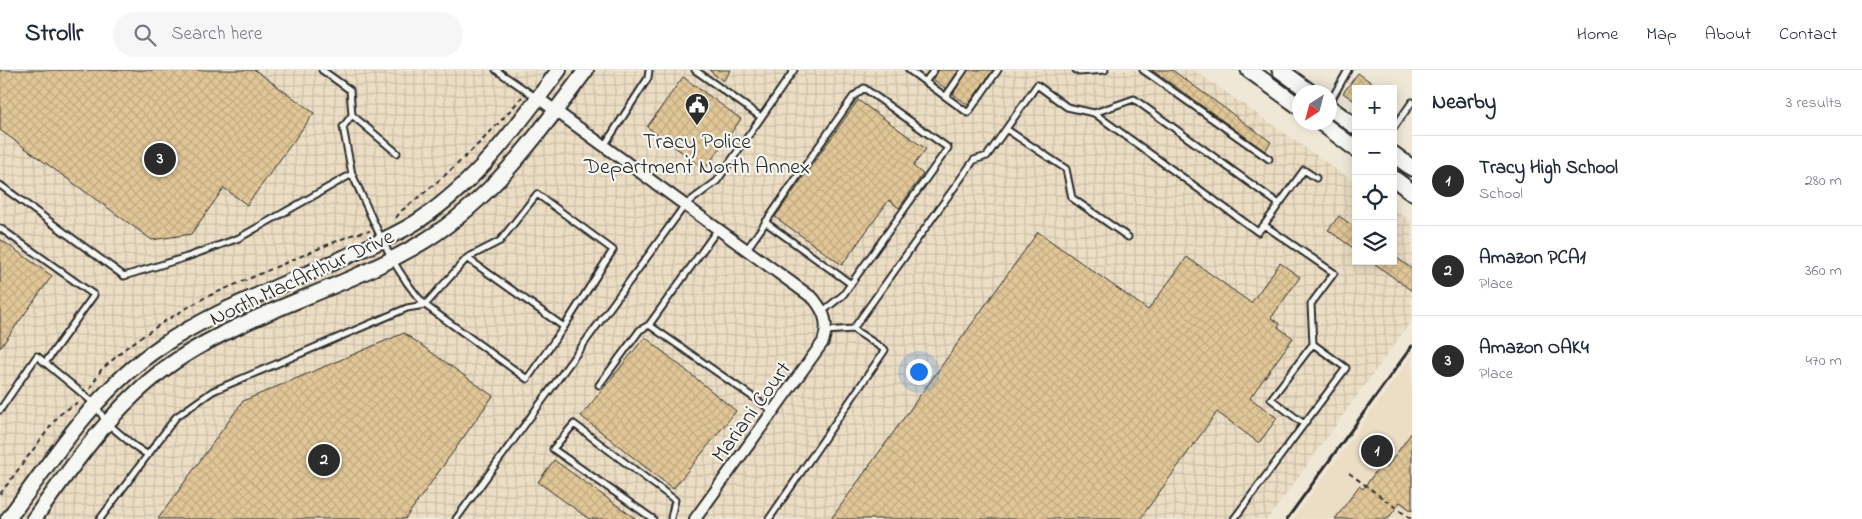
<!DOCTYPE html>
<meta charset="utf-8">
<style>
:root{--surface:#fff;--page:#f6f6f7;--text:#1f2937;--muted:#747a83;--line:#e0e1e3;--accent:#2b2b2b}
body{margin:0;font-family:"Indie Flower",sans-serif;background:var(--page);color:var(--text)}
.controls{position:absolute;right:15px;top:15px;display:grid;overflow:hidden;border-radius:0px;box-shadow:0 2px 12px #0003}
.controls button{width:45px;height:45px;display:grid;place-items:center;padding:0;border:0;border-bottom:1px solid var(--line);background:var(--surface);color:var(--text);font:25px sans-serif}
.compass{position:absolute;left:1292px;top:15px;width:45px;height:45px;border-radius:50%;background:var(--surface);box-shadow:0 2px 12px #0003;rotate:216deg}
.you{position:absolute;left:918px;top:301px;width:18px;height:18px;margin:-12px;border:4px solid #fff;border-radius:50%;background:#1a73e8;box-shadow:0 0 0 8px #1a73e833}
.badge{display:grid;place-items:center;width:32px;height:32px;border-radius:50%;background:var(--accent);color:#fff;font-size:16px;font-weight:700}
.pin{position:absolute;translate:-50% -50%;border:2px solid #fff;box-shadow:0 1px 5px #0006}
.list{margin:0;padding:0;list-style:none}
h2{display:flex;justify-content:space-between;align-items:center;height:65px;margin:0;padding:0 20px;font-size:21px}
h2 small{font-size:16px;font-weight:400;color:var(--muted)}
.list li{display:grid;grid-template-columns:32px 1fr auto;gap:15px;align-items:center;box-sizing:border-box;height:90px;padding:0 20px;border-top:1px solid var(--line)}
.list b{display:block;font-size:19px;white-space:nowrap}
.list p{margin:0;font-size:16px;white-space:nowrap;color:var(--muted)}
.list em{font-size:16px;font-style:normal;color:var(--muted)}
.icon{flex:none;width:28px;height:28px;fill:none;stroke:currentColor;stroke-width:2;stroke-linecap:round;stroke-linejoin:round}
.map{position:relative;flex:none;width:1412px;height:449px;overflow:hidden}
header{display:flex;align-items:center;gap:30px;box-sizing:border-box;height:70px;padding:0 25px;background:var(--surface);border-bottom:1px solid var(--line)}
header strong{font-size:24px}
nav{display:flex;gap:28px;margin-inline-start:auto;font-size:18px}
.search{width:350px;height:45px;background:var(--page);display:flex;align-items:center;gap:12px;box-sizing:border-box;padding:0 18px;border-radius:28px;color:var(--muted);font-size:19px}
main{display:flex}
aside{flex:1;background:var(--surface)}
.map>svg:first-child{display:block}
</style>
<header>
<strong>Strollr</strong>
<div class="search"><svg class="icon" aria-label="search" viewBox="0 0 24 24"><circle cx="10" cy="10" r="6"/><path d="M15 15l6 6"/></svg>Search here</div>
<nav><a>Home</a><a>Map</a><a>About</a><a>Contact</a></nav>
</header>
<main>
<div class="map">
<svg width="1412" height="449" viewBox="0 0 1412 449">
<defs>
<pattern id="industrial-grid" width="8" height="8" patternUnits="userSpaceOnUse" patternTransform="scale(1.25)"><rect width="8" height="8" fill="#ecdec4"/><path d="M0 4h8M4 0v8" fill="none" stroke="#cbbfa9"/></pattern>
<pattern id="building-cross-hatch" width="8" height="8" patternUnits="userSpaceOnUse" patternTransform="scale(1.25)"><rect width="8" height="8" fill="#e1c797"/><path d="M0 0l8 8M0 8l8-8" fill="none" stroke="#c1ab82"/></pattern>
</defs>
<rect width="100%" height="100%" fill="#f0e8d7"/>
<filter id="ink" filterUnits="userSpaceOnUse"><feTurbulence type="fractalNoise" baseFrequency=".02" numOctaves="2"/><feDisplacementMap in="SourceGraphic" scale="10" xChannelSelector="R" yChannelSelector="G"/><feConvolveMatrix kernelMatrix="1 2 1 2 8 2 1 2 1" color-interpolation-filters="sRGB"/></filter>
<g filter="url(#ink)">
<path fill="#ecdec4" d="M1412 285V449H1293L1399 303Z"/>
<path fill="url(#industrial-grid)" d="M0 0H1194L1356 113V191H1393V139L1412 152V250L1268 449H0Z"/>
<path fill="url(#building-cross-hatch)" stroke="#2b2b2b" d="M0 0H255L314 43 247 135 224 118 191 164 152 170 0 60Z
M709 0H731L723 11Z
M938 0H959L946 19 933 9Z
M968 0H993L968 35 953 24Z
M1152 0H1172L1271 72 1265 81Z
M1358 3 1372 13 1368 19H1356V32L1343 23Z
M683 7 741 49 705 99 647 57Z
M858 30 926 79 913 96 923 104 899 138 889 130 842 195 775 147Z
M1339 146 1356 158V180L1328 160Z
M1038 162 1148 240 1187 187 1251 233 1280 193 1300 207 1271 248 1280 254 1278 257 1293 268 1250 328 1277 348 1259 373 1217 342 1140 449H831Z
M0 169 52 206 0 278Z
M1393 185 1412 199V221L1371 191H1393Z
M404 263 493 326 405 449H158L243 331Z
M645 267 736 341 673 419 581 346Z
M1412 362V441L1400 432 1388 449H1335L1359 416 1363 419 1381 394 1386 398Z
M554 390 636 449H589L538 412Z"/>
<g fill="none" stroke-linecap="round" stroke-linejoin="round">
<defs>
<path id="service" d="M322 0 350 20 352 45 397 83
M496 0 537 28
M695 0 761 47
M909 0 968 43 998 0
M1076 0 1079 2 1105 0
M1143 0 1269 89
M925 12 934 0
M946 26 964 0
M1330 32 1348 0
M1006 59 1066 99 1072 128 1128 167
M1393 59 1412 32
M604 76 648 8 649 0
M352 104 343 57 352 45
M0 115 124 206 187 187 239 168 352 104C373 149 391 199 425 235L467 188 564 257 527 309 425 235 407 238 213 321 176 347 100 449
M1279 134 1134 29 1094 43 1258 162 1264 155 1304 100 1316 108
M765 152 851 214
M1264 155 1334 203 1311 234 1313 274 1346 298 1304 354 1271 329 1313 274
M0 158 94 225 45 293
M718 159 649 255 773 341
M747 179 853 27 864 18 948 78 843 225 823 241
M467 188 500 171 537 124 613 180 564 257
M826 261 853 259 974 90 987 86 1037 15 1067 37 1094 43
M599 315 640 260 649 255
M0 340 37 286 95 334 106 352 133 375 148 385
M456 449 685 135 717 111 794 0
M653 449 553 379 574 354 675 430 671 448
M769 449 885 280 853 259
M1234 449 1304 354"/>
<path id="minor" d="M538 28 814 229C825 243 829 254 823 272L695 449"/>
<path id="secondary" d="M8 449C54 387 95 321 160 277 216 239 282 216 343 188 368 177 395 166 418 151 477 112 517 56 559 0
M34 449C76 391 116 331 177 290 252 240 349 218 426 170 493 128 539 63 586 0"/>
<path id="primary" d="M1249 0 1300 37
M1280 0 1310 22
M1330 38 1356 57
M1320 52 1356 79
M1393 84 1412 98
M1393 108 1412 122"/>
</defs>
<use href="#service" stroke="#2b2b2b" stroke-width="9"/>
<use href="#minor" stroke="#2b2b2b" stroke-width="14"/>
<use href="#secondary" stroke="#2b2b2b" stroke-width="18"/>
<use href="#primary" stroke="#2b2b2b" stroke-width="19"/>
<path stroke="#2b2b2b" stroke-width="2" stroke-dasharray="5 4" stroke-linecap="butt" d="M396 148 401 141C446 107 486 69 522 27
M90 319 101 300 127 277 165 251 204 228 327 175 354 164 370 161
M1349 403 1411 449
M0 424 59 345 78 332"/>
<use href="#service" stroke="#f6f6f2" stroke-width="5"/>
<use href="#minor" stroke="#f6f6f2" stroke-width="10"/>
<use href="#secondary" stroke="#f6f6f2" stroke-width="14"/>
<use href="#primary" stroke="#f6f6f2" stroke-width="15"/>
<path stroke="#2b2b2b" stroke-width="3" d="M1287 449 1412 276"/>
</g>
</g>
<defs>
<symbol id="civic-pin" viewBox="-11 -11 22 30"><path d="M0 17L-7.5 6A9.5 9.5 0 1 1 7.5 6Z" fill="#2b2b2b" stroke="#f6f6f2"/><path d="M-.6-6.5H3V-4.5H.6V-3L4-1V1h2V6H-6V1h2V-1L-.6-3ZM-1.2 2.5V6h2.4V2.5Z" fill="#fff"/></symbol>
</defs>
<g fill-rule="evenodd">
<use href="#civic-pin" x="683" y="21" width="28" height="38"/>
</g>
<g text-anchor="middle" stroke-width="4.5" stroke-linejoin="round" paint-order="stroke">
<g font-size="22" fill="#2b2b2b" stroke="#f6f6f2">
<text x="697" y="78">Tracy Police<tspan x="697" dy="25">Department North Annex</tspan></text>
</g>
<g font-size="22" fill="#2b2b2b" stroke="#f6f6f2">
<text transform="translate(301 206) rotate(-25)" y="8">North MacArthur Drive</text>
<text transform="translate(750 341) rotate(-54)" y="8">Mariani Court</text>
</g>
</g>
</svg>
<div class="controls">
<button>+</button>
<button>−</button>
<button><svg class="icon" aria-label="locate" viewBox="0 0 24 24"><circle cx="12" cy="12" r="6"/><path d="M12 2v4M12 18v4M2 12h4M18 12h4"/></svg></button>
<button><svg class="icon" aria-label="layers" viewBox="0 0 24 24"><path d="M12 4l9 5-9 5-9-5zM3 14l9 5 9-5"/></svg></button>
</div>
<svg class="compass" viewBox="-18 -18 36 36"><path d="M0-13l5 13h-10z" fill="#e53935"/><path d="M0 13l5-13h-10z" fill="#747a83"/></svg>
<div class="you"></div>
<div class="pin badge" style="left:1377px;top:381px">1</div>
<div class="pin badge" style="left:324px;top:390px">2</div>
<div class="pin badge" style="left:160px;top:89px">3</div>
</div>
<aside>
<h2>Nearby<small>3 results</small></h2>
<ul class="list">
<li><span class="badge">1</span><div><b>Tracy High School</b><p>School</p></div><em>280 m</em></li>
<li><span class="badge">2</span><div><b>Amazon PCA1</b><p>Place</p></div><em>360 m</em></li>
<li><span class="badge">3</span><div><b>Amazon OAK4</b><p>Place</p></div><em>470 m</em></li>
</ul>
</aside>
</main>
